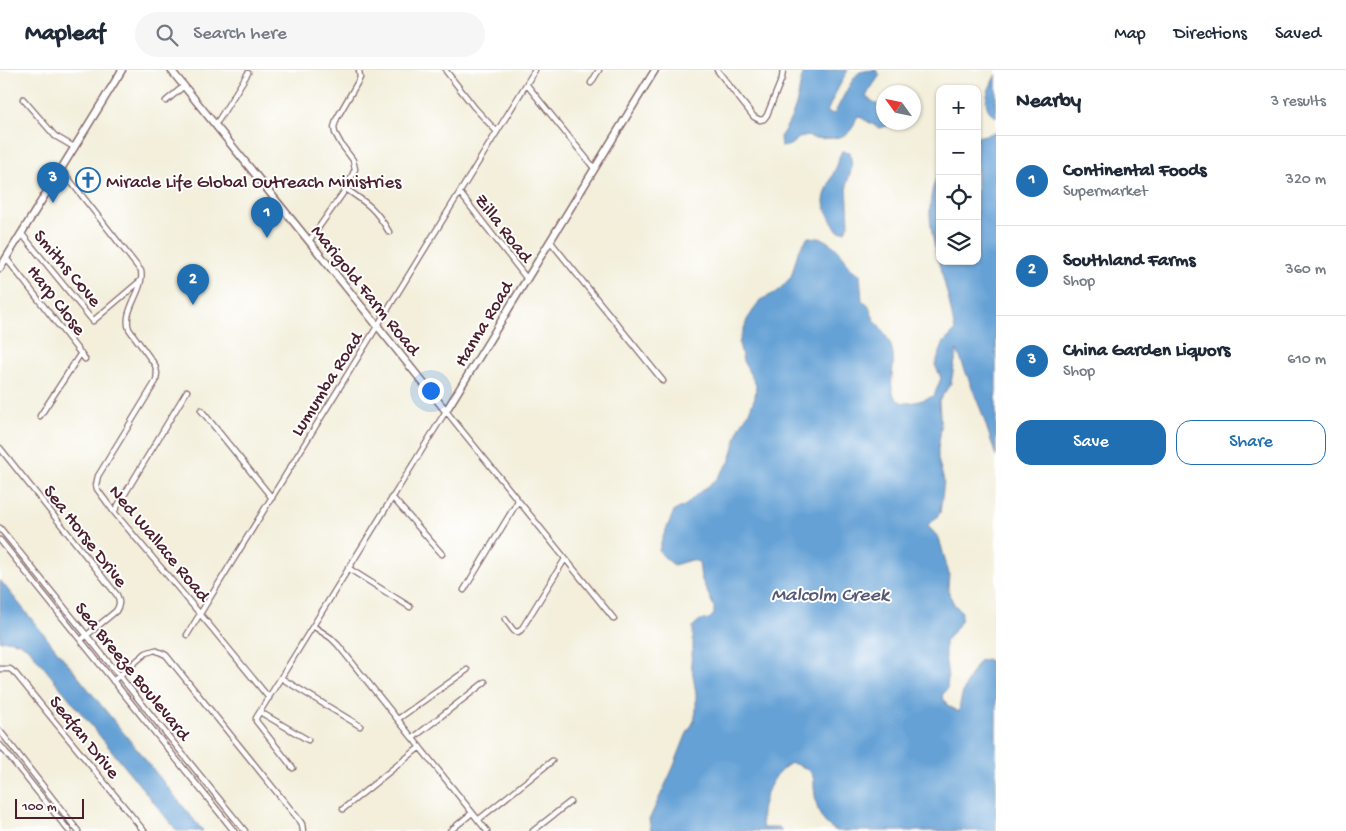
<!DOCTYPE html>
<meta charset="utf-8">
<style>
:root{--surface:#fff;--page:#f6f6f7;--text:#1f2937;--muted:#747a83;--line:#e0e1e3;--accent:#1f6fb2}
body{margin:0;font-family:"Gochi Hand",sans-serif;background:var(--page);color:var(--text)}
.controls{position:absolute;right:15px;top:15px;display:grid;overflow:hidden;border-radius:10px;box-shadow:0 1px 4px #0004}
.controls button{width:45px;height:45px;display:grid;place-items:center;padding:0;border:0;border-bottom:1px solid var(--line);background:var(--surface);color:var(--text);font:25px sans-serif}
.compass{position:absolute;left:876px;top:15px;width:45px;height:45px;border-radius:50%;background:var(--surface);box-shadow:0 1px 4px #0004;rotate:303deg}
.scale{position:absolute;left:15px;bottom:12px;width:69px;box-sizing:border-box;padding-left:5px;border:2px solid #4a1f2b;border-top:0;font-size:14px;line-height:18px;white-space:nowrap;color:#4a1f2b;-webkit-text-stroke:4px #fff;paint-order:stroke}
.you{position:absolute;left:430px;top:320px;width:18px;height:18px;margin:-12px;border:4px solid #fff;border-radius:50%;background:#1a73e8;box-shadow:0 0 0 8px #1a73e833}
.badge{display:grid;place-items:center;width:32px;height:32px;border-radius:50%;background:var(--accent);color:#fff;font-size:16px;font-weight:700}
.pin{position:absolute;translate:-50% -41px;filter:drop-shadow(0 1px 2px #0008)}
.pin::after{content:'';position:absolute;top:26px;width:18px;height:15px;background:inherit;clip-path:polygon(0 0,100% 0,50% 100%)}
.list{margin:0;padding:0;list-style:none}
h2{display:flex;justify-content:space-between;align-items:center;height:65px;margin:0;padding:0 20px;font-size:21px}
h2 small{font-size:16px;font-weight:400;color:var(--muted)}
.list li{display:grid;grid-template-columns:32px 1fr auto;gap:15px;align-items:center;box-sizing:border-box;height:90px;padding:0 20px;border-top:1px solid var(--line)}
.list b{display:block;font-size:19px;white-space:nowrap}
.list p{margin:0;font-size:16px;white-space:nowrap;color:var(--muted)}
.list em{font-size:16px;font-style:normal;color:var(--muted)}
.actions{display:flex;gap:10px;padding:15px 20px}
.actions a{flex:1;padding:11px 0;border:1px solid var(--accent);border-radius:15px;text-align:center;font-size:18px;color:var(--accent)}
.actions .main{background:var(--accent);color:#fff}
.icon{flex:none;width:28px;height:28px;fill:none;stroke:currentColor;stroke-width:2;stroke-linecap:round;stroke-linejoin:round}
.map{position:relative;flex:none;width:996px;height:761px;overflow:hidden}
header{display:flex;align-items:center;gap:30px;box-sizing:border-box;height:70px;padding:0 25px;background:var(--surface);border-bottom:1px solid var(--line)}
header strong{font-size:24px}
nav{display:flex;gap:28px;margin-inline-start:auto;font-size:18px}
.search{width:350px;height:45px;background:var(--page);display:flex;align-items:center;gap:12px;box-sizing:border-box;padding:0 18px;border-radius:28px;color:var(--muted);font-size:19px}
main{display:flex}
aside{flex:1;background:var(--surface)}
.map>svg:first-child{display:block}
</style>
<header>
<strong>Mapleaf</strong>
<div class="search"><svg class="icon" aria-label="search" viewBox="0 0 24 24"><circle cx="10" cy="10" r="6"/><path d="M15 15l6 6"/></svg>Search here</div>
<nav><a>Map</a><a>Directions</a><a>Saved</a></nav>
</header>
<main>
<div class="map">
<svg width="996" height="761" viewBox="0 0 996 761">
<rect width="100%" height="100%" fill="#fff"/>
<filter id="ink" filterUnits="userSpaceOnUse"><feTurbulence type="fractalNoise" baseFrequency=".02" numOctaves="2"/><feDisplacementMap in="SourceGraphic" scale="10" xChannelSelector="R" yChannelSelector="G"/><feConvolveMatrix kernelMatrix="1 2 1 2 8 2 1 2 1" color-interpolation-filters="sRGB"/></filter>
<filter id="wash" filterUnits="userSpaceOnUse"><feTurbulence type="fractalNoise" baseFrequency=".0096" numOctaves="4" result="noise"/><feDisplacementMap in="SourceGraphic" scale="20" xChannelSelector="R" yChannelSelector="G"/><feGaussianBlur stdDeviation="1.12" result="paint"/><feColorMatrix in="noise" values="0 0 0 0 0 0 0 0 0 0 0 0 0 0 0 0 0 1.4 0 .05"/><feComposite in="paint" operator="in"/></filter>
<g filter="url(#wash)">
<rect width="100%" height="100%" fill="#f3efdb"/>
<path fill="#65a1d5" stroke="#586080" d="M806 0H848L834 26 827 42 834 44C839 36 853 5 860 2 863 1 873 0 876 0L880 5 869 21 866 27 883 38 884 52 890 53 888 56 879 58 858 46C855 50 854 56 851 60 844 70 823 69 813 68 809 67 806 65 802 67 791 71 795 76 781 77L780 67C788 56 795 41 798 27 800 17 800 8 806 0Z
M996 4V47C978 36 989 19 996 4Z
M993 63 996 64V386L982 343 957 280 951 313 939 331 941 358 938 379V389L944 411 942 428 940 443 933 451 927 455 939 468 949 504 948 516 950 526 954 534 962 542 961 551 945 572V585L948 608 947 618 942 626 948 636 959 642C960 624 969 606 979 591L987 589 996 595V761H837C818 752 816 736 814 717 814 712 814 706 810 702 806 697 797 695 792 693 772 701 757 738 763 758H779L782 761H651L649 750 673 698 686 665 694 651 696 641V624L691 592 693 578V556L700 550 709 549 714 544V537L701 508 699 492 691 490 674 495 665 488 659 481 662 469 674 441 686 435 697 424 715 411 730 391 740 356 748 344 755 327 756 315 743 291 739 273 747 250 760 230 777 222 791 207 798 182 808 167 822 168 835 177 844 187 851 199 860 204 862 231C873 238 869 239 874 249 876 253 879 255 881 258 886 265 890 272 892 279 896 293 890 306 892 318 895 342 919 331 934 326L941 308 935 295 944 272 955 261C952 247 950 233 946 219 936 179 919 140 940 99V191H977V67Z
M842 81 850 82 852 97 847 114 849 154 845 161H838C833 154 825 141 824 132 824 123 834 102 838 93L839 87Z
M0 510 203 761H177L29 579C19 572 12 569 0 571Z"/>
</g>
<g filter="url(#ink)">
<g fill="none" stroke-linecap="round" stroke-linejoin="round">
<defs>
<path id="street" d="M717 0 754 47 760 50 764 49 767 45 782 8 783 0
M446 1 474 37 497 62
M591 13 599 0
M527 15 594 98
M23 29 55 66 74 77
M166 31 184 16
M214 54 218 51 248 3
M61 99 141 201C145 220 122 240 129 259L155 295 157 303 156 311 98 406 96 415 97 419 114 442 211 557 269 628
M346 119C367 133 376 139 389 162
M460 123 527 209
M21 163 93 251 139 212
M309 171 346 119 355 99 353 90 341 74 335 63 334 57 337 48 360 8 359 0
M550 171 663 311
M6 188 85 289
M201 340 272 428
M40 346 81 283
M0 378 117 525C120 531 120 535 116 541L81 570
M392 427 442 484
M114 442 187 321
M0 458 245 761
M0 470 234 761
M348 498 410 537
M464 520 518 431
M505 549 514 561 518 562 521 560 565 489
M313 556 331 568 338 575 487 761
M187 565 535 0
M0 599H10L15 603 144 761
M281 608 360 656
M113 611 146 583 155 580 166 585 300 751 302 754 303 761
M260 642 308 670
M398 649 467 600
M0 661 78 761
M413 668 485 612
M0 675 69 761
M293 698 256 651V648L446 341 614 549
M343 739 420 677
M478 750 552 691
M450 761 472 743
M533 761 570 732"/>
<path id="secondary" d="M171 0 446 341 655 0
M0 198 122 0"/>
</defs>
<use href="#street" stroke="#856869" stroke-width="7"/>
<use href="#secondary" stroke="#856869" stroke-width="9"/>
<use href="#street" stroke="#fff" stroke-width="4.5"/>
<use href="#secondary" stroke="#fff" stroke-width="6"/>
</g>
</g>
<defs>
<symbol id="church-ring" viewBox="-11 -11 22 22"><circle r="9.5" fill="#fff" stroke="#1f6fb2" stroke-width="1.5"/><path d="M-1.2-6h2.4v3.5h3.3v2.4h-3.3V6h-2.4V-.1h-3.3v-2.4h3.3Z" fill="#1f6fb2"/></symbol>
</defs>
<g fill-rule="evenodd">
<use href="#church-ring" x="74" y="96" width="28" height="28"/>
</g>
<g text-anchor="middle" stroke-width="4" stroke-linejoin="round" paint-order="stroke">
<g font-size="19" fill="#4a1f2b" stroke="#fff" text-anchor="start">
<text x="106" y="117">Miracle Life Global Outreach Ministries</text>
</g>
<g font-size="19" fill="#4a1f2b" stroke="#fff">
<text transform="translate(505 157) rotate(52)" y="7">Zilla Road</text>
<text transform="translate(69 197) rotate(50)" y="7">Smiths Cove</text>
<text transform="translate(367 219) rotate(51)" y="7">Marigold Farm Road</text>
<text transform="translate(58 229) rotate(52)" y="7">Harp Close</text>
<text transform="translate(482 253) rotate(-59)" y="7">Hanna Road</text>
<text transform="translate(325 313) rotate(-58)" y="7">Lumumba Road</text>
<text transform="translate(87 465) rotate(52)" y="7">Sea Horse Drive</text>
<text transform="translate(161 472) rotate(50)" y="7">Ned Wallace Road</text>
<text transform="translate(134 600) rotate(51)" y="7">Sea Breeze Boulevard</text>
<text transform="translate(86 666) rotate(51)" y="7">Seafan Drive</text>
</g>
<g font-size="20" font-style="italic" fill="#565a77" stroke="#fff">
<text x="830" y="530">Malcolm Creek</text>
</g>
</g>
</svg>
<div class="controls">
<button>+</button>
<button>−</button>
<button><svg class="icon" aria-label="locate" viewBox="0 0 24 24"><circle cx="12" cy="12" r="6"/><path d="M12 2v4M12 18v4M2 12h4M18 12h4"/></svg></button>
<button><svg class="icon" aria-label="layers" viewBox="0 0 24 24"><path d="M12 4l9 5-9 5-9-5zM3 14l9 5 9-5"/></svg></button>
</div>
<svg class="compass" viewBox="-18 -18 36 36"><path d="M0-13l5 13h-10z" fill="#e53935"/><path d="M0 13l5-13h-10z" fill="#747a83"/></svg>
<div class="scale">100 m</div>
<div class="you"></div>
<div class="pin badge" style="left:267px;top:168px">1</div>
<div class="pin badge" style="left:193px;top:235px">2</div>
<div class="pin badge" style="left:53px;top:133px">3</div>
</div>
<aside>
<h2>Nearby<small>3 results</small></h2>
<ul class="list">
<li><span class="badge">1</span><div><b>Continental Foods</b><p>Supermarket</p></div><em>320 m</em></li>
<li><span class="badge">2</span><div><b>Southland Farms</b><p>Shop</p></div><em>360 m</em></li>
<li><span class="badge">3</span><div><b>China Garden Liquors</b><p>Shop</p></div><em>610 m</em></li>
</ul>
<div class="actions"><a class="main">Save</a><a>Share</a></div>
</aside>
</main>
